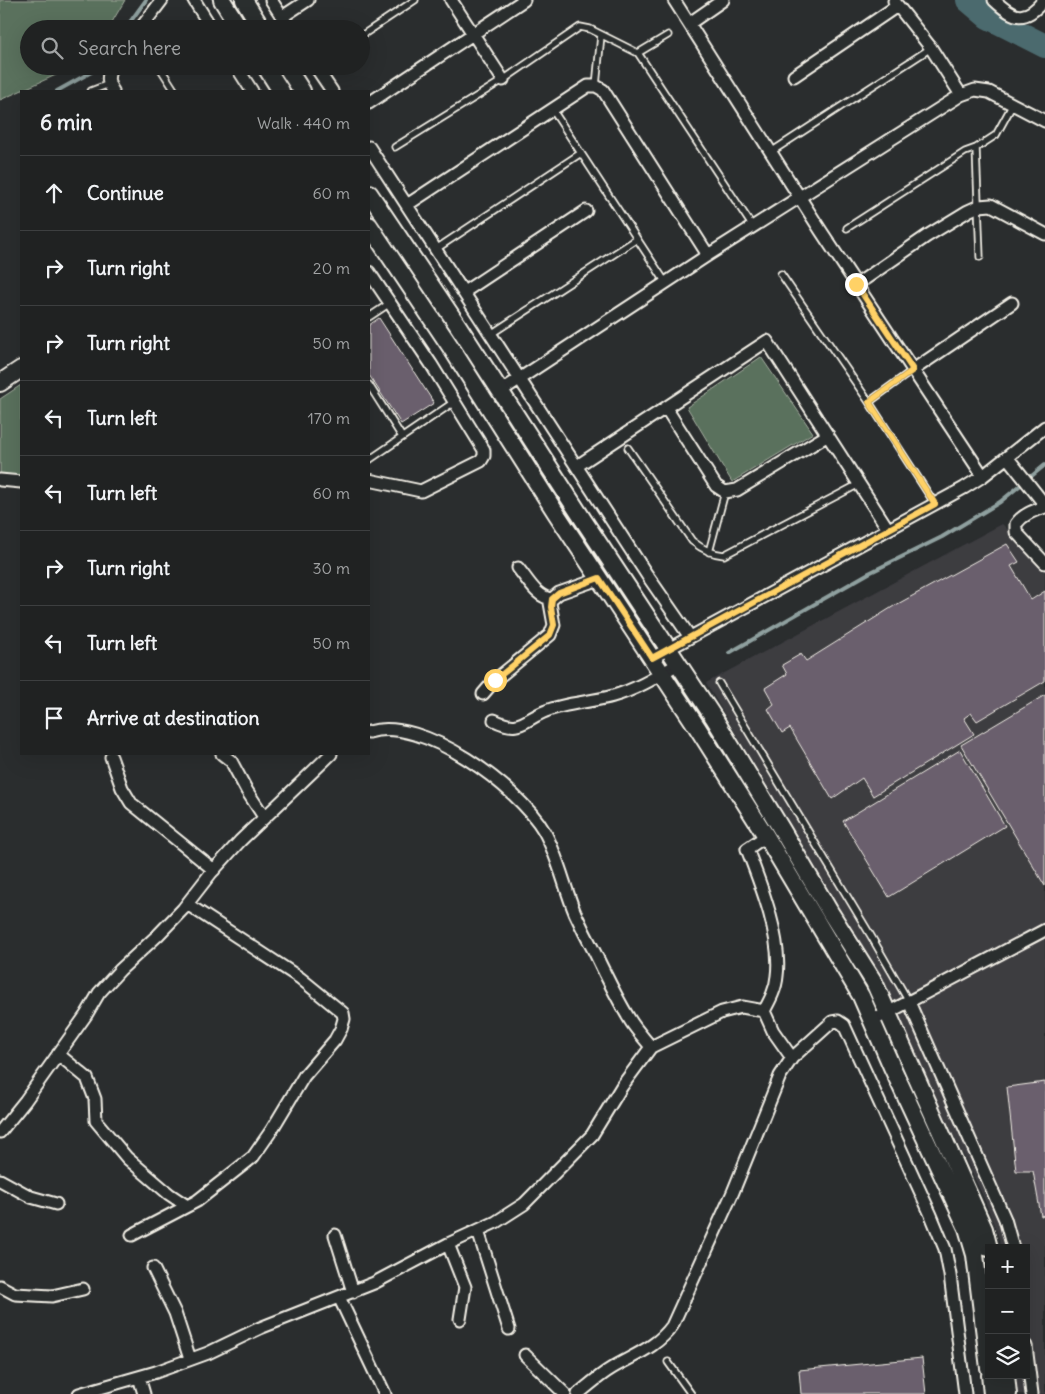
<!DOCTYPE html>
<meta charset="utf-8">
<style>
:root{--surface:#202222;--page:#2d2f2f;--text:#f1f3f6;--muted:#a2a4a5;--line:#3d3f40}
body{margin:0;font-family:Delius,sans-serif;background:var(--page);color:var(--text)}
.controls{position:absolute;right:15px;bottom:15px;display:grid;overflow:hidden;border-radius:0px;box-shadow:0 5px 20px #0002}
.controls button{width:45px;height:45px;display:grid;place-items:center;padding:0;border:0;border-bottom:1px solid var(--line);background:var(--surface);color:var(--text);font:25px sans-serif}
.stop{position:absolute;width:15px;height:15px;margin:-11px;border:4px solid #ffd166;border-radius:50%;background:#fff}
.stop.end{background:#ffd166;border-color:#fff;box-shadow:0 1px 5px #0008}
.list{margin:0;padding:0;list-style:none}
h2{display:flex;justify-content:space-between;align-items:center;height:65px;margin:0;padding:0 20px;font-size:21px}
h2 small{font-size:16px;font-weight:400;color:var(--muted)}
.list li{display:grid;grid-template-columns:32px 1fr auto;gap:15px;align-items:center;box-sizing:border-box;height:75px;padding:0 20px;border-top:1px solid var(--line)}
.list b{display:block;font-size:19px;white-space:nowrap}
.list em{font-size:16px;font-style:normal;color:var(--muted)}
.icon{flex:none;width:28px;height:28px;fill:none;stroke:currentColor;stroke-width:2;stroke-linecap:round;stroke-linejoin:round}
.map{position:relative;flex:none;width:1045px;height:1394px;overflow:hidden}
.search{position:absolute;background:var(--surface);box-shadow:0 5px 20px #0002;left:20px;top:20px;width:350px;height:55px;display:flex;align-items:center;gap:12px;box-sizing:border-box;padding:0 18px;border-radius:28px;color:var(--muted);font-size:19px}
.panel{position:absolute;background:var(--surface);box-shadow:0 5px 20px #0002;left:20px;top:90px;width:350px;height:665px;border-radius:0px}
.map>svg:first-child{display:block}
</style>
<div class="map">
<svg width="1045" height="1394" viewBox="0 0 1045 1394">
<rect width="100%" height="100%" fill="#2a2d2e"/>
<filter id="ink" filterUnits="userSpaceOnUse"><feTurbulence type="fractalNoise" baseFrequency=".02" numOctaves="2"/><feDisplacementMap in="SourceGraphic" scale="10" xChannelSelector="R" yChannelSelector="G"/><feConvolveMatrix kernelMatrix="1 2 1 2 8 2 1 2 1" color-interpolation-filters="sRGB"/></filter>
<g filter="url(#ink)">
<path fill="#3d3c41" d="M1002 524 1045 565V1394H1018L1016 1375H1026V1248H1000L999 1238 983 1196 869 958 706 683Z"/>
<path fill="#5a715d" stroke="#a7b1a2" d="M0 0H125L108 29H29V66H76L0 100Z
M761 357 813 433 732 482 687 407Z
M21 385V476L0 475V399Z"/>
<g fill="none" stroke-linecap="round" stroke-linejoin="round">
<path stroke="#8fa09f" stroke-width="4" d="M125 29 146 0
M57 91 95 70 98 66
M729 653 869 573 942 537 1000 502 1045 465"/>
<path stroke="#4c6a6e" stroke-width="24" d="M968 0 988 17 1045 46"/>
</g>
<path fill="#6a5e6d" stroke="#f4f1e8" d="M379 318 434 403 401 424 369 375V325Z
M1007 544 1019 562 1011 566 1031 600 1045 591V681L977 721 971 713 964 718 974 734 873 796 862 778 832 799 790 728 782 733 768 709 774 704 765 688 787 674 782 665 801 654 806 661 894 606Z
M1045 695V886L961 745Z
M960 750 1005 826 889 897 843 821Z
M1045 1082V1215L1041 1216 1033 1171H1016L1007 1087Z
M922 1358 926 1394H801L799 1370Z"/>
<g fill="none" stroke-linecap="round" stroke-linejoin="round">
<defs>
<path id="lane" d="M361 36 415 0
M638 53 753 227
M159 66 175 91
M596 86 601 35
M91 91 109 84
M552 109 666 283
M395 147 503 80 580 27 590 29 638 53 668 35
M771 152 931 48
M847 228 965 152 976 148
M436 249 581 153
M980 257 976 148 996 135 1013 104
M781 274 869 402 935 504
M369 317 390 303
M491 334 637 239
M369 385 402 437
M869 402 913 370
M628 448 692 541C702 549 711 554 724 555L859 484
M369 460 454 402
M709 552 725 492
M719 683 871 936 909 1002
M668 1362 691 1394"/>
<path id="street" d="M194 0 212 29
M271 0 290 29
M451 0 503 80
M674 0 821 231 983 476
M994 0C1014 19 1025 23 1044 0
M894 1 931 48 961 95
M282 17 308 0
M690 23 723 0
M140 29 162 0
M112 66C107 76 107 82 113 91
M236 66 252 91
M315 66 332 91
M794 76 897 6
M369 103 524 0
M369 147 647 575 690 637
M407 205 588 86H596L603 90 708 255
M369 272 431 364 484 450V456L481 461 421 491 369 480
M856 285 927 236 968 211 979 206 991 205 1045 234
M464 292 586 211
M913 370 1012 303
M501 391 708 255 961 95 975 90 989 92 1045 121
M666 408 716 486 725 492 737 490 828 435
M1007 457 1045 505
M577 466 767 341 888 529
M0 480 21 482
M1045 507C1033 511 1023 514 1016 524V532L1045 563
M518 568C528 580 536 597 552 599
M652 658 964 488 983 476 1045 427
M483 694 495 680 550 635 554 625 550 603 552 599 559 593 599 579
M494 720C521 733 523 720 546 711 564 703 593 702 613 696 636 690 658 676 678 664
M369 732C422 715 518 787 544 831 558 856 564 886 575 913 581 926 588 940 595 953 606 976 617 999 630 1020 636 1030 644 1038 651 1047
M222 754 231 761 247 791 264 817
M111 757 122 788 131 803 214 870
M909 1002 1005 1219 1013 1248
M764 1011C770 1000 776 989 777 976 782 938 761 885 747 849L766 836
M764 1011 773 1031 792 1058
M872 1021 1045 930
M58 1054 87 1078 95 1099 96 1121 127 1158 169 1194 187 1206
M0 1132 25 1101 86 1015 99 993 120 970 158 935 183 909 211 873 240 841 331 754
M0 1180 31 1197 56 1204
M478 1231 509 1329
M132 1235 197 1201 253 1157 271 1131 304 1076 335 1040 341 1029 344 1019 343 1013 300 978 187 904
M335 1235 353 1292
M448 1244 465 1287 460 1319
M153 1268 175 1313 190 1359
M0 1286 15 1294 52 1296 83 1289
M339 1297 385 1394
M1026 1346 1032 1394
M525 1355 565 1394
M139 1377 144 1394
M79 1394 156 1372 208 1353 260 1328 374 1283 448 1244 496 1222 524 1204 592 1135 622 1086 651 1047 722 1012 742 1007 764 1011
M578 1394C589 1385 600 1375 612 1368 634 1355 657 1347 672 1326L733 1192 780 1076 792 1058 832 1022 838 1021 844 1025 931 1215 945 1249 950 1275 965 1394"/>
<path id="secondary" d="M222 0 240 29
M244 0 262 29
M265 66 281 91
M286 66 302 91
M369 193 457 324 584 521 714 718 782 830 830 912 874 982 984 1229 989 1248
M369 225 450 346 556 513 697 727 766 836 861 996 892 1067 967 1228 975 1255 989 1368
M0 383 21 369
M990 1375 992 1394
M1006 1375 1008 1394"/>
</defs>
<use href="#lane" stroke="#f4f1e8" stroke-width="9"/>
<use href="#street" stroke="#f4f1e8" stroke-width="15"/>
<use href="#secondary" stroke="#f4f1e8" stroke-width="20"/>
<use href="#lane" stroke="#2a2d2e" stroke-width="5.5"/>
<use href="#street" stroke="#2a2d2e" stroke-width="11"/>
<use href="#secondary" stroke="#2a2d2e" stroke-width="16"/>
</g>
</g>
<g fill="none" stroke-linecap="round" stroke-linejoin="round" filter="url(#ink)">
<path stroke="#ffd166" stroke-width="6" d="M495 680 550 635 554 625 551 607 552 599 559 593 599 578 652 658 935 504 869 402 913 370 856 284"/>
</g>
</svg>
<div class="controls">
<button>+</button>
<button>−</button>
<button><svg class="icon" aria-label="layers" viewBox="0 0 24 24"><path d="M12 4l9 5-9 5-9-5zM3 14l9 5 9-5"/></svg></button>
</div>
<div class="stop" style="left:495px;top:680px"></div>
<div class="stop end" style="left:856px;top:284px"></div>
<div class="search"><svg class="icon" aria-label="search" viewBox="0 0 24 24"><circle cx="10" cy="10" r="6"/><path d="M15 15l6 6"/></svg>Search here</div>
<section class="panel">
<h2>6 min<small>Walk · 440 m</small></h2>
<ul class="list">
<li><svg class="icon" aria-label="ahead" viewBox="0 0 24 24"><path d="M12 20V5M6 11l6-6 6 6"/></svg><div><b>Continue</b></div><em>60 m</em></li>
<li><svg class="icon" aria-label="right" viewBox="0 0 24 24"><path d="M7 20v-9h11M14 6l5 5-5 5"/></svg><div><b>Turn right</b></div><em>20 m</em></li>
<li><svg class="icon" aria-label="right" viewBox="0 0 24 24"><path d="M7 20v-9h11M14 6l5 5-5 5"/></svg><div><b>Turn right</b></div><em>50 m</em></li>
<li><svg class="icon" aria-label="left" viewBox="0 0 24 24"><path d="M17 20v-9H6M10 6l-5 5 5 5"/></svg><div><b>Turn left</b></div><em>170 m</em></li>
<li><svg class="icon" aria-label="left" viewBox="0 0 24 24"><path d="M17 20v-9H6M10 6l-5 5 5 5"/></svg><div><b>Turn left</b></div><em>60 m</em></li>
<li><svg class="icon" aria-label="right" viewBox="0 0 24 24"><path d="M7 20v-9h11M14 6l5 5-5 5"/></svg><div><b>Turn right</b></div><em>30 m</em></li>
<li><svg class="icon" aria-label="left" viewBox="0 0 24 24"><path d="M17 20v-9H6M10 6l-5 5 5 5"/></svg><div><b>Turn left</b></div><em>50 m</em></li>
<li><svg class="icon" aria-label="arrive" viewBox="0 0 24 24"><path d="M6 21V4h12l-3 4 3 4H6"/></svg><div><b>Arrive at destination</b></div></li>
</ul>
</section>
</div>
